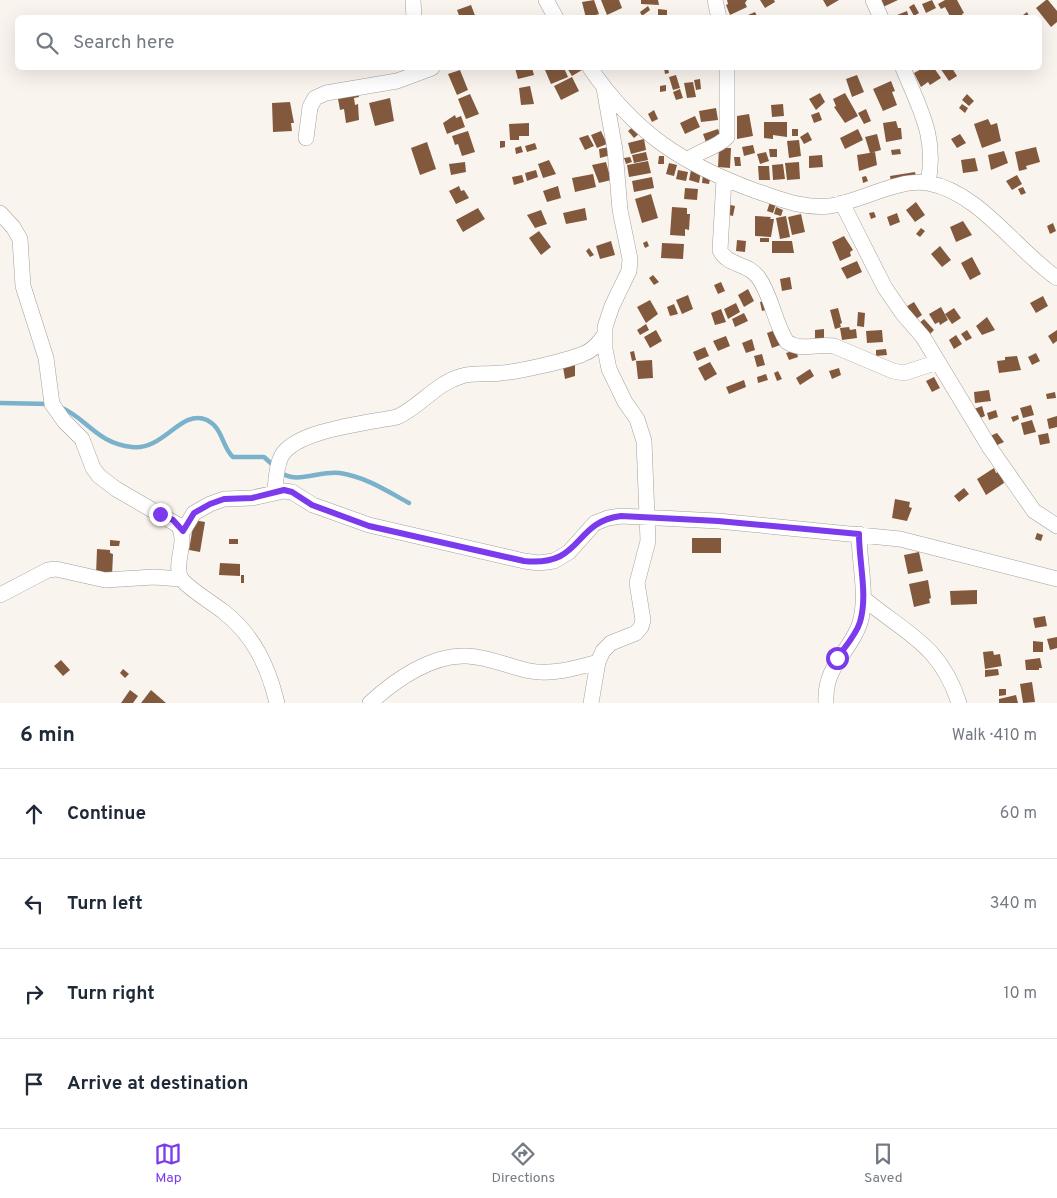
<!DOCTYPE html>
<meta charset="utf-8">
<style>
:root{--surface:#fff;--page:#f6f6f7;--text:#1f2937;--muted:#747a83;--line:#e0e1e3;--accent:#7c3aed}
body{margin:0;font-family:Overpass,sans-serif;background:var(--page);color:var(--text)}
.stop{position:absolute;width:15px;height:15px;margin:-11px;border:4px solid #7c3aed;border-radius:50%;background:#fff}
.stop.end{background:#7c3aed;border-color:#fff;box-shadow:0 1px 5px #0008}
.list{margin:0;padding:0;list-style:none}
h2{display:flex;justify-content:space-between;align-items:center;height:65px;margin:0;padding:0 20px;font-size:21px}
h2 small{font-size:16px;font-weight:400;color:var(--muted)}
.list li{display:grid;grid-template-columns:32px 1fr auto;gap:15px;align-items:center;box-sizing:border-box;height:90px;padding:0 20px;border-top:1px solid var(--line)}
.list b{display:block;font-size:19px;white-space:nowrap}
.list em{font-size:16px;font-style:normal;color:var(--muted)}
.icon{flex:none;width:28px;height:28px;fill:none;stroke:currentColor;stroke-width:2;stroke-linecap:round;stroke-linejoin:round}
.map{position:relative;flex:none;width:1057px;height:703px;overflow:hidden}
.search{position:absolute;background:var(--surface);box-shadow:0 5px 20px #0002;left:15px;right:15px;top:15px;height:55px;display:flex;align-items:center;gap:12px;box-sizing:border-box;padding:0 18px;border-radius:8px;color:var(--muted);font-size:19px}
.sheet{height:425px;background:var(--surface)}
nav{display:flex;justify-content:space-around;align-items:center;box-sizing:border-box;height:70px;border-top:1px solid var(--line);background:var(--surface);font-size:14px;color:var(--muted)}
nav a{display:grid;justify-items:center;gap:2px}
nav .on{color:var(--accent)}
.map>svg:first-child{display:block}
</style>
<div class="map">
<svg width="1057" height="703" viewBox="0 0 1057 703">
<rect width="100%" height="100%" fill="#faf4ef"/>
<g fill="none" stroke-linecap="round" stroke-linejoin="round">
<path stroke="#7bb2cb" stroke-width="4.5" d="M0 403 50 404
M60 407C87 418 96 443 132 447 164 451 181 408 207 420 223 428 222 447 233 457H264L274 466
M280 472C296 485 320 470 340 473 366 477 387 491 409 503"/>
</g>
<path fill="#82593d" d="M594 0 599 14 586 18 582 2Z
M601 0H619L622 8 607 15Z
M641 0H658L659 5 641 4Z
M727 0H747L745 3 747 7 730 15 726 5 728 4Z
M760 0H774L775 2 765 8Z
M823 0H839L827 7Z
M880 0H898L883 7Z
M932 0 936 8 926 13 922 4Z
M945 0H957L964 13 962 14 964 18H951L945 7 941 9 938 4Z
M1046 0H1048L1057 11V22L1051 27 1036 8Z
M914 4 919 13 914 16 909 7Z
M471 5 476 18H460L457 10Z
M648 6 650 10 642 16 640 12Z
M658 9 667 10V18L658 17Z
M907 11 909 18H892V17Z
M755 12 758 18H750L748 15Z
M1027 12 1030 18H1019Z
M515 68H532L534 75 518 79Z
M551 68H564L568 77 551 84 545 70Z
M567 68H581L582 70 572 76Z
M664 68H668L669 73 665 74Z
M923 68H934L941 78 930 85 928 82 921 87 914 73Z
M940 68H952L957 76 949 81Z
M460 70 468 90 457 95 448 74Z
M676 75 680 88 673 90 669 77Z
M857 75 864 92 852 97 846 79Z
M572 77 579 91 561 100 554 86Z
M700 79 701 89 696 90 694 80Z
M891 81 895 91 892 92 897 105 883 111 873 89Z
M693 82 696 97 687 98 684 83Z
M666 85V91L660 92V86Z
M530 86 534 104 521 105 519 88Z
M680 89 683 98 676 100 673 92Z
M358 93 359 97 354 98 355 105 358 104 359 120 346 123 344 109 340 110 338 99Z
M820 93 825 102 816 110 809 99Z
M845 93 858 116 845 123 834 107 836 106 833 99Z
M470 94 479 114 466 119 458 99Z
M967 94 974 101 969 106 962 100Z
M390 98 394 121 375 126 369 103Z
M290 102 294 123H291L292 131 273 132 272 103Z
M783 104 784 116 772 117 771 105Z
M962 104 968 108 965 113 959 108Z
M716 108 718 120 701 122 699 111Z
M866 109 871 121 864 124 858 113Z
M654 110 658 119 652 122 648 114Z
M819 112 822 120 814 123 811 115Z
M749 114 753 136 737 139V116Z
M455 115 456 118 461 116 465 127 447 134 443 123Z
M695 116 700 127 685 134 680 123Z
M988 119 991 125 997 123 1001 141 982 148 974 124Z
M896 121 898 128H901L902 139 886 142 883 123Z
M764 122H787V137L773 135V139L764 138Z
M529 123V136H519V140H510L509 124Z
M634 126 640 133 634 138 628 131Z
M718 129 722 140 707 145 703 134Z
M792 129H798V136H792Z
M858 129 863 140 845 149 840 138Z
M468 131 475 152 462 156 458 144 455 145 452 136Z
M601 131 607 144 597 148 591 135Z
M808 132 812 140 804 144 800 137Z
M877 134 881 150 870 153 865 137Z
M960 134 966 143 957 148 951 139Z
M588 135 594 146 585 150 579 138Z
M644 139 646 150 631 154 628 143Z
M799 140 801 156 789 158 787 141Z
M500 141H505V147L500 148Z
M427 142 436 169 420 175 411 148Z
M535 143 537 149 527 152 525 146Z
M753 145 755 153 744 156 742 147Z
M521 146 523 152 516 154 515 148Z
M609 147 611 155 600 158 599 149Z
M1036 147 1040 162 1026 166 1027 169 1019 171 1015 152Z
M719 148H731L730 168 718 167Z
M769 149H777V157H770Z
M900 149 901 154 892 155 891 150Z
M1004 151 1008 163 991 170 988 155Z
M646 152 648 160 634 163 632 155Z
M766 152 769 161 760 164 757 154Z
M875 152 877 165 859 171 857 155Z
M822 155 823 167 809 168V156Z
M659 156H664V164H658Z
M630 157 632 162 626 164 624 158Z
M734 157H740L741 166H735Z
M975 158 978 171 963 173 961 160Z
M549 160 556 174 543 178 538 164Z
M648 161 651 173 629 177 627 165Z
M465 162 466 172 451 175 449 164Z
M606 162 611 180 599 183 592 165Z
M799 162 800 179 787 180 785 163Z
M669 163 677 165 674 176 666 174Z
M783 164 785 179 773 180 772 165Z
M758 166H769L770 180H759Z
M536 170 538 177 527 181 525 173Z
M678 170 688 172 686 181 676 179Z
M691 170 701 172 699 183 689 180Z
M915 172 916 177 891 182 890 176Z
M593 174 596 187 575 192 572 178Z
M703 174 711 175 709 184 702 183Z
M522 175 524 182 514 185 512 177Z
M1017 175 1022 184 1012 190 1006 181Z
M866 176 868 181 863 183 862 177Z
M652 177 654 188 634 192 632 181Z
M459 186 461 191 464 190 469 198 456 204 449 191Z
M558 186 561 198 547 202 543 191Z
M1023 187 1026 193 1021 195 1018 189Z
M685 188 698 189 697 200 684 199Z
M651 194 658 218 642 223 635 199Z
M770 202 776 204 773 213 767 211Z
M916 202 925 215 915 222 906 210Z
M726 204 735 206 733 216 724 214Z
M672 207 687 208V214H690L689 230 685 229V236L670 235Z
M776 207 783 210 781 216 774 214Z
M478 208 485 219 463 232 456 220Z
M585 208 587 220 566 224 563 213Z
M541 210 547 224 535 228 527 215Z
M874 212 876 217 871 219 869 213Z
M897 213 900 222 890 226 887 217Z
M801 214 805 232 792 235 788 217Z
M755 216 771 217 770 219H774L771 237 755 236Z
M786 216 790 237 780 239 776 218Z
M963 221 972 235 956 242 950 227Z
M1053 223 1056 231 1050 234 1047 226Z
M921 228 925 231 920 237 916 234Z
M539 231 551 247 541 255 529 238Z
M844 236 853 250 850 252 851 256 840 261 832 242Z
M760 238H769V242H760Z
M737 240 746 241 745 252 736 251Z
M611 241 615 255 600 259 596 246Z
M647 241 649 246 645 248 643 243Z
M772 241H792L794 253H772Z
M662 243 684 244 683 259 661 258Z
M940 246 951 260 942 267 931 254Z
M589 248 594 255 590 257 586 251Z
M972 257 981 274 970 280 961 263Z
M857 261 862 272 847 279 841 268Z
M653 275 659 282 654 285 649 278Z
M790 277 792 289 782 291 780 279Z
M721 282 725 291 718 294 714 285Z
M748 289 754 301 744 307 738 295Z
M688 295 693 309 682 314 676 300Z
M1043 296 1048 306 1036 313 1030 303Z
M650 300 658 314 646 323 637 307Z
M767 300 770 309 762 311 760 302Z
M914 302 922 315 913 321 904 308Z
M736 303 740 312 728 319 724 309Z
M674 304 678 314 670 316 667 307Z
M941 307 948 320 940 325 939 322 935 324 929 314Z
M838 308 842 323 840 324 841 327 835 329 830 310Z
M954 308 961 318 952 324 945 314Z
M721 309 726 322 715 325 711 313Z
M858 312 865 313 864 327 857 326Z
M744 313 748 321 735 327 732 319Z
M987 317 995 330 982 335 976 326Z
M924 319 934 330 928 336 917 325Z
M646 324 649 330 640 335 637 330Z
M849 327 850 330 856 329 857 338 842 340 840 328Z
M778 329 783 344 772 348 767 333Z
M824 329V339L815 340V330Z
M656 330 662 341 650 348 644 337Z
M882 330 883 342 867 343 866 331Z
M967 330 972 338 966 341 961 334Z
M1057 330V341L1053 344 1048 336Z
M956 335 962 344 954 349 949 340Z
M726 336 730 346 718 351 713 341Z
M752 339 755 350 746 353 742 343Z
M705 347 709 356 697 361 693 352Z
M886 349 887 355 876 356V350Z
M796 350 798 357 789 360 786 353Z
M634 351 636 360 632 361 630 352Z
M1036 353 1040 361 1032 365 1028 357Z
M762 354 765 365 757 367 754 356Z
M1017 356 1021 370 999 373 997 361 1005 360V357Z
M652 360 653 378 638 379 636 361Z
M710 362 717 374 705 381 698 368Z
M575 364V376L565 379 563 367Z
M839 368 841 375 832 379 829 371Z
M810 369 814 376 800 385 796 378Z
M778 371 782 379 777 381 774 373Z
M766 374 768 380 758 383 757 377Z
M934 377 940 388 932 392 926 381Z
M744 380 746 387 729 394 726 387Z
M989 390 991 401 975 403 974 392Z
M1055 392 1056 398 1047 399 1046 394Z
M1031 405 1034 415 1023 418 1020 408Z
M982 406 985 416 978 419 974 409Z
M996 410 998 417 989 420 987 413Z
M1018 415 1019 419 1013 422 1011 417Z
M1057 416V427L1049 429 1047 419Z
M1032 420 1036 432 1024 435 1021 423Z
M997 433 1004 442 995 446 990 436Z
M1048 433 1050 443 1040 445 1038 435Z
M994 468 996 473 1000 471 1004 483 986 495 977 479Z
M964 488 969 494 959 502 954 496Z
M895 499 910 502 909 507 912 508 907 521 892 518Z
M194 520 205 522 200 552 189 550Z
M1037 533 1043 535 1041 541 1035 539Z
M692 538H721V553H692Z
M229 539H238V544H229Z
M110 540 120 541 119 546H110Z
M97 549 110 550V553L113 554 112 576 96 575Z
M919 552 923 571 908 574 904 555Z
M220 563 240 564V576L219 575Z
M241 575H244V583H241Z
M928 580 931 598 929 599 930 603 914 607 909 584Z
M977 590V604L951 605 950 591Z
M1045 616 1047 626 1035 628 1033 618Z
M1057 637V648L1050 650 1047 639Z
M1033 641 1043 642V652H1033Z
M993 651 994 655 1000 654 1002 666 985 669 983 652Z
M1040 658 1042 668H1039V670H1026L1025 660Z
M61 660 70 670 63 676 54 666Z
M123 669 129 674 125 678 120 673Z
M998 669 999 675 985 677V670Z
M1032 682 1035 702 1023 703 1020 684Z
M999 689H1006V695L999 696Z
M130 690 138 696 133 703H121Z
M151 690 166 703H141Z
M1016 695 1018 703H999V699Z"/>
<g fill="none" stroke-linecap="round" stroke-linejoin="round">
<defs>
<path id="minor" d="M413 0 414 18
M546 0 556 18
M715 0 719 18
M873 0 881 18
M590 68C635 133 682 164 756 191 780 199 803 209 829 206 860 202 898 178 928 183 979 192 1016 250 1057 278
M903 68C920 110 937 136 928 183
M306 138 310 107 315 98 326 93 397 81 432 68
M688 160C700 150 717 148 727 137V68
M724 179 720 250C727 266 748 263 758 277 772 296 774 322 787 342 803 352 817 343 834 346L893 371 904 373 938 362
M842 203 885 288 903 314 923 337 990 448 1034 511 1057 526
M0 213 13 227 20 239 23 286 46 358 52 404 64 421 82 439 93 468 99 476 116 489 178 525C189 542 173 561 181 579 193 592 210 601 224 612 254 636 268 666 277 703
M275 491C276 480 276 467 281 457 294 430 368 423 397 417 421 406 436 383 462 376 474 372 488 375 500 373 518 372 566 361 583 354 592 351 598 344 603 337
M183 531 194 513 210 504 224 499 252 498 284 491 292 492 313 505 369 525 524 561 539 563 554 561 569 552 595 523 608 518 621 516 718 521 900 539 1057 579
M0 595 48 570 56 569 105 580 154 577 181 579
M863 598C906 634 940 644 959 703
M370 703C395 680 432 654 467 656 490 657 509 667 530 671 553 675 576 668 598 662
M591 703 598 662 603 651 611 643 636 633 641 627 643 620 637 583 648 541 644 441 637 419 625 402 609 369 605 349V327L612 306 629 271 630 259 620 210 615 150 604 88
M826 703C824 665 850 653 860 623 868 595 859 563 859 534"/>
</defs>
<use href="#minor" stroke="#a59f9b" stroke-width="16"/>
<use href="#minor" stroke="#fff" stroke-width="15"/>
</g>
<g fill="none" stroke-linecap="round" stroke-linejoin="round">
<path stroke="#7c3aed" stroke-width="6" d="M160 514 173 520 183 531 194 513 210 504 224 499 252 498 284 490 292 492 312 505 369 526 524 561C584 567 572 522 621 516L718 521 859 534C859 563 868 595 860 622 856 635 845 647 837 658"/>
</g>
</svg>
<div class="stop" style="left:837px;top:658px"></div>
<div class="stop end" style="left:160px;top:514px"></div>
<div class="search"><svg class="icon" aria-label="search" viewBox="0 0 24 24"><circle cx="10" cy="10" r="6"/><path d="M15 15l6 6"/></svg>Search here</div>
</div>
<section class="sheet">
<h2>6 min<small>Walk · 410 m</small></h2>
<ul class="list">
<li><svg class="icon" aria-label="ahead" viewBox="0 0 24 24"><path d="M12 20V5M6 11l6-6 6 6"/></svg><div><b>Continue</b></div><em>60 m</em></li>
<li><svg class="icon" aria-label="left" viewBox="0 0 24 24"><path d="M17 20v-9H6M10 6l-5 5 5 5"/></svg><div><b>Turn left</b></div><em>340 m</em></li>
<li><svg class="icon" aria-label="right" viewBox="0 0 24 24"><path d="M7 20v-9h11M14 6l5 5-5 5"/></svg><div><b>Turn right</b></div><em>10 m</em></li>
<li><svg class="icon" aria-label="arrive" viewBox="0 0 24 24"><path d="M6 21V4h12l-3 4 3 4H6"/></svg><div><b>Arrive at destination</b></div></li>
</ul>
</section>
<nav>
<a class="on"><svg class="icon" aria-label="map" viewBox="0 0 24 24"><path d="M3 6l6-2 6 2 6-2v14l-6 2-6-2-6 2zM9 4v14M15 6v14"/></svg>Map</a>
<a><svg class="icon" aria-label="directions" viewBox="0 0 24 24"><path d="M12 3l9 9-9 9-9-9zM9 14v-3h6M13 9l2 2-2 2"/></svg>Directions</a>
<a><svg class="icon" aria-label="saved" viewBox="0 0 24 24"><path d="M7 4h10v16l-5-4-5 4z"/></svg>Saved</a>
</nav>
